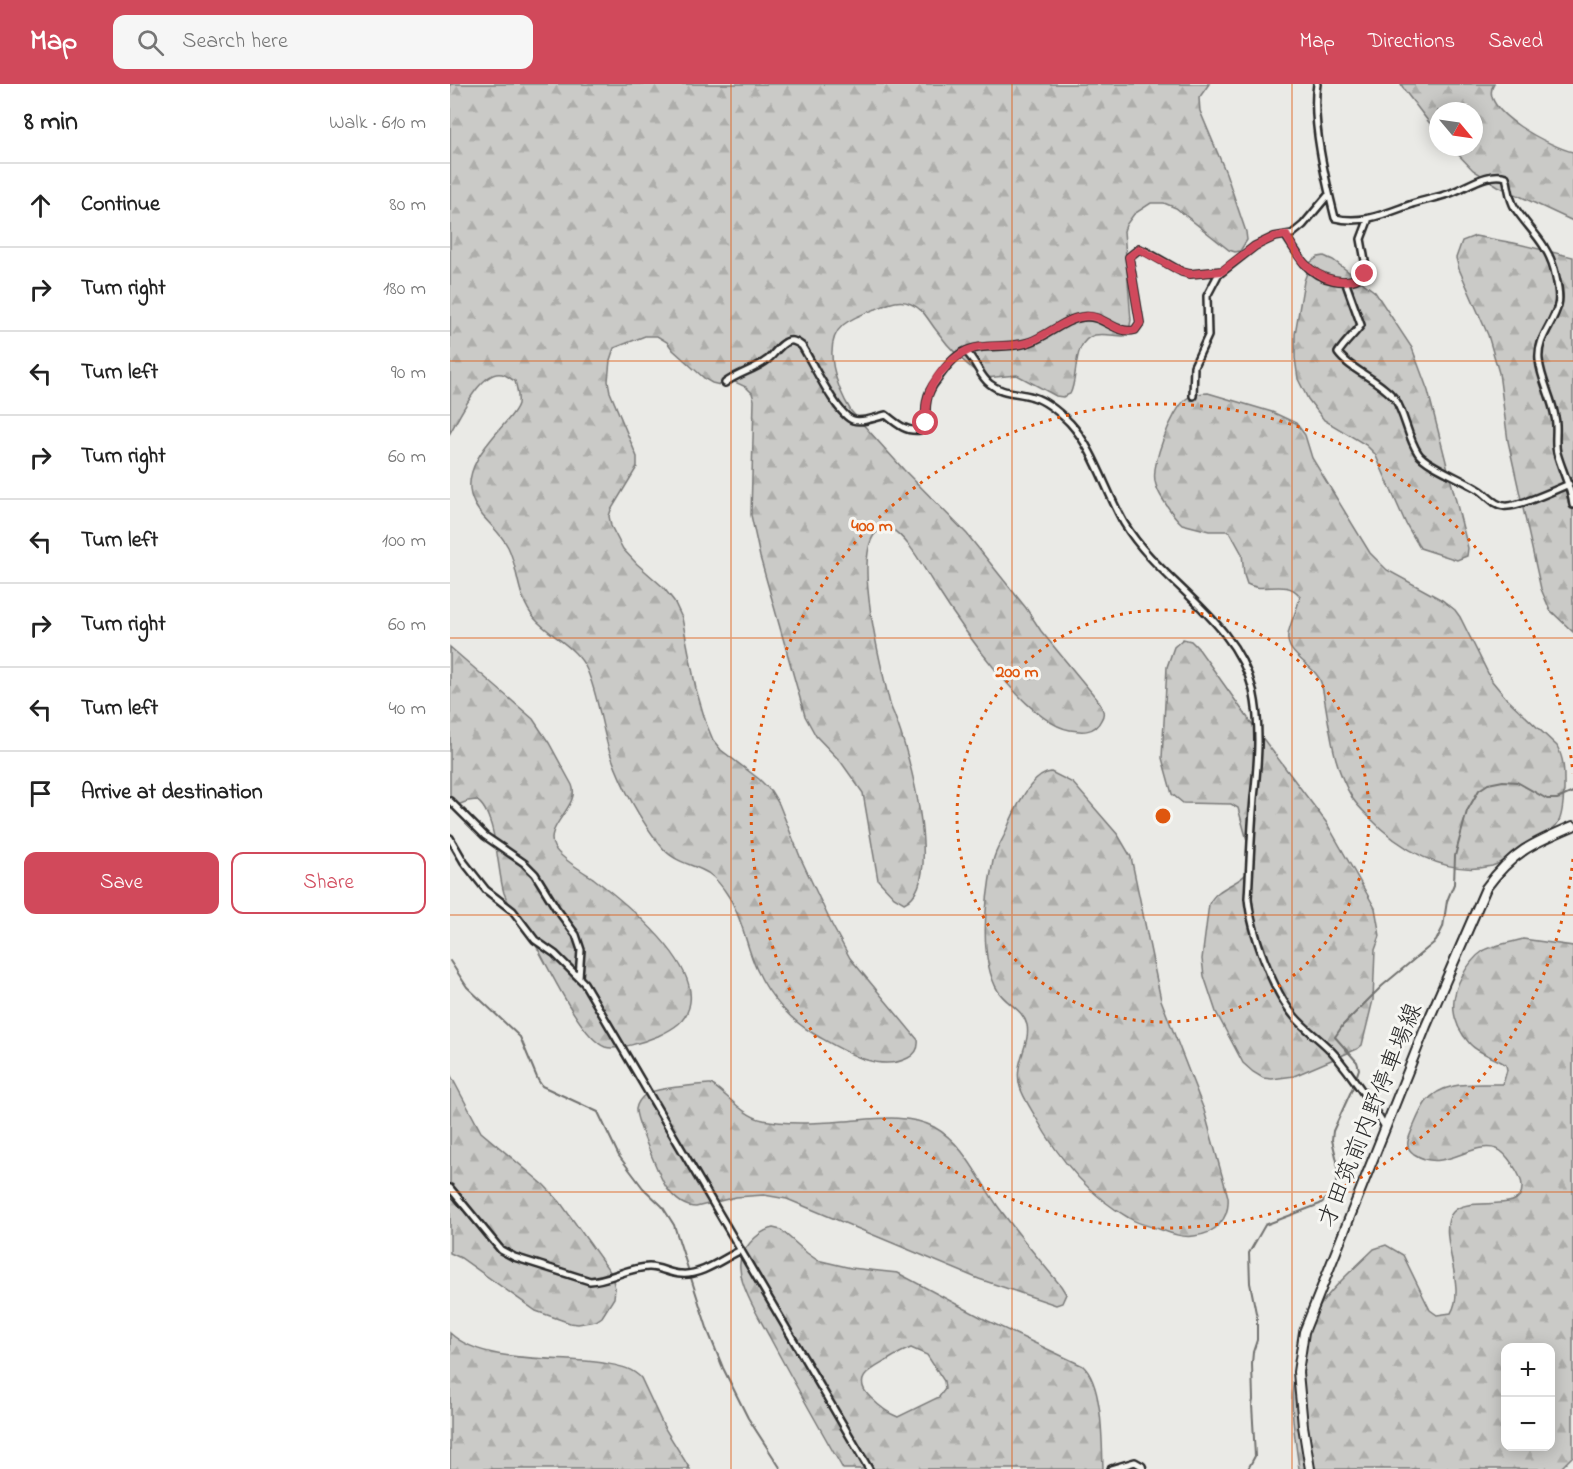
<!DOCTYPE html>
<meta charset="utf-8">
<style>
:root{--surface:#fff;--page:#f6f6f6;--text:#222;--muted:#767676;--line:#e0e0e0;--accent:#d1495b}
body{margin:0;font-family:"Indie Flower","Klee One",sans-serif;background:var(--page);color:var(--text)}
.controls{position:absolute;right:18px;bottom:18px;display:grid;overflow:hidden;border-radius:12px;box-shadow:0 3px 15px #0003}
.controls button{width:54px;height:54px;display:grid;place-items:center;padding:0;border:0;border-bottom:2px solid var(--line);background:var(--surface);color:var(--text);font:30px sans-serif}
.compass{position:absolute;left:979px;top:18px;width:54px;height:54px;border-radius:50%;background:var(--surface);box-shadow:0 3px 15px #0003;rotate:119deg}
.stop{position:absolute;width:18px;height:18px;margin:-14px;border:4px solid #d1495b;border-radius:50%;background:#fff}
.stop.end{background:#d1495b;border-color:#fff;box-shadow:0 2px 6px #0008}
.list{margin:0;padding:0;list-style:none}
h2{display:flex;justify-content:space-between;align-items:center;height:78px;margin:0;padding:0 24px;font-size:26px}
h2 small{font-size:20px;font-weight:400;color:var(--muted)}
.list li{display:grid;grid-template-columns:39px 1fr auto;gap:18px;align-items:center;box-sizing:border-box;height:84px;padding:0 24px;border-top:2px solid var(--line)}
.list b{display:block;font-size:22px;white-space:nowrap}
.list em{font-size:20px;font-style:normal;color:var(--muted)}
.actions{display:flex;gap:12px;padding:18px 24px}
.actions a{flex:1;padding:14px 0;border:2px solid var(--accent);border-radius:12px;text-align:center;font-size:21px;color:var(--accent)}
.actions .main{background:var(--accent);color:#fff}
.icon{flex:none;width:33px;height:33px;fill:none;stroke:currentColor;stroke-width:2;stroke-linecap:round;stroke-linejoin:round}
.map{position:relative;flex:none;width:1123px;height:1385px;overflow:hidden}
header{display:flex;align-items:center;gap:36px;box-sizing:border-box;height:84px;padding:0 30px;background:var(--accent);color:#fff}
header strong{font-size:28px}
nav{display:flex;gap:33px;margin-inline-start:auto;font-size:21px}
.search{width:420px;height:54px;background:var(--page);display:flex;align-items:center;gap:15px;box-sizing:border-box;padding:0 21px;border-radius:12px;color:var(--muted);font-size:22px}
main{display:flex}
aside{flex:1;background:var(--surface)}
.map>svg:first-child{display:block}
</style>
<header>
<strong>Map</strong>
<div class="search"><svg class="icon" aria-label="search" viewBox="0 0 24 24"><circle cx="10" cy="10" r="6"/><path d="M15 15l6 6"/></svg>Search here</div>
<nav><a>Map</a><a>Directions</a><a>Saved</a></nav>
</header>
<main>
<aside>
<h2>8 min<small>Walk · 610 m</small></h2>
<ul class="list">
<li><svg class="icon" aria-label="ahead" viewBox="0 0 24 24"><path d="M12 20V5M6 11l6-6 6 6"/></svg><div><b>Continue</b></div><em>80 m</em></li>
<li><svg class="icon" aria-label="right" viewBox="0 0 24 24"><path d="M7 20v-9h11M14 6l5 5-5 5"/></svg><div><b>Turn right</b></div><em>180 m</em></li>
<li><svg class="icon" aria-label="left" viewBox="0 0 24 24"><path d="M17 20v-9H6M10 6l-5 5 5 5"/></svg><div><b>Turn left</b></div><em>90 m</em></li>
<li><svg class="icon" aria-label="right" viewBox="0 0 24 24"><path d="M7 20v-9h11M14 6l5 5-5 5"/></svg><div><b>Turn right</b></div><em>60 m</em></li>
<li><svg class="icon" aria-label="left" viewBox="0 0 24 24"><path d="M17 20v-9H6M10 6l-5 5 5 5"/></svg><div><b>Turn left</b></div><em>100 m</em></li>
<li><svg class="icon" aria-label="right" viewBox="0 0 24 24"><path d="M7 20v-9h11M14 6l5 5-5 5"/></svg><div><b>Turn right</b></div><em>60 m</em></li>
<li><svg class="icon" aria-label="left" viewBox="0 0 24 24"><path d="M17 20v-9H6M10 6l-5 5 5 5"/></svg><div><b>Turn left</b></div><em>40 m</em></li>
<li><svg class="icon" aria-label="arrive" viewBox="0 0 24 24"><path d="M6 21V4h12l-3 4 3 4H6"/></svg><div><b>Arrive at destination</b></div></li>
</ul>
<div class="actions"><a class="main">Save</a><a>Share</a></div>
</aside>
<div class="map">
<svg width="1123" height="1385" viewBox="0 0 1123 1385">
<defs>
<pattern id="forest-firs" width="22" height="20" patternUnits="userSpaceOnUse" patternTransform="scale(1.5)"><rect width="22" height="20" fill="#cacac7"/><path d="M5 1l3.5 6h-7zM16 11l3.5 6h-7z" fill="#aeaeab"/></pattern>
</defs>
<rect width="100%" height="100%" fill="#eaeae6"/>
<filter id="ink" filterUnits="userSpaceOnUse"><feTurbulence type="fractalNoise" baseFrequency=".0167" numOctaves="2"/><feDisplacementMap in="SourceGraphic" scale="12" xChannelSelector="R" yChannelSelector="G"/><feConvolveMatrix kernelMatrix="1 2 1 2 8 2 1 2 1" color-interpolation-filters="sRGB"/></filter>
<g filter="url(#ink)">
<path fill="url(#forest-firs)" stroke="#7a7a79" stroke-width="1.5" fill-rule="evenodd" d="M0 0H759L749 14 750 27 776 89 796 148 797 156 790 167 785 168 779 166 726 124 714 119H701L684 130 676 141 674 147 681 236 679 247 674 252C665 252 654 249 645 251 621 257 629 294 620 310L613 313 606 312 567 291 535 294C517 282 499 264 486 246 478 236 474 225 461 220 449 214 438 220 426 225 415 229 403 233 393 241 370 261 388 306 401 327L454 386 517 450 576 524 591 547 647 615C649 618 652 623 653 627 654 630 653 633 651 636 645 649 632 648 620 646 576 639 508 538 484 500 471 480 460 456 439 443 433 445 428 446 424 451 404 479 432 586 440 620 441 625 444 629 445 633 458 665 496 800 454 819L444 813 428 796 413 709 391 678 366 652 355 632 310 473 301 431 304 316 302 309 296 303 283 297 270 301 262 299 255 295 223 266 217 258 207 252H195L164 264 160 276 158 297 160 308 187 373V383L161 426 159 432 161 442 173 465 187 480 213 503 224 517 232 534 246 605 256 639 263 656 271 666 309 695 321 707 329 720 351 775 382 841 400 874 468 956C469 964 466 970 458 974 427 990 391 965 364 950 340 936 319 912 307 886 296 863 293 835 279 813 274 805 267 795 258 789 241 779 224 779 211 762 188 733 171 701 159 666 151 640 148 611 137 586 128 564 100 552 85 535 66 513 69 485 58 463 48 443 27 433 21 411 14 383 39 358 55 339 60 333 66 327 68 320 69 312 67 304 65 297 61 295 56 291 52 290 31 285 9 334 0 349Z
M951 0H1044C1026 26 1104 64 1123 68V137L1048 102 1023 86 1001 63H1024V27H988V50L955 7Z
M1025 152 1064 159 1123 173V548L1100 526 1091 505 1058 357 1049 289 1038 251 1009 185 1006 174 1012 157Z
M874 172 883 176 925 208 962 264 978 307 1018 464 1017 472 1007 476 970 464 956 440 925 370 916 361 874 336 858 315 848 295 845 274V250L854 197 861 178 868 173Z
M758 309 822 328 846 339 855 351 862 374 920 469 937 486 992 516 1005 526 1010 533 1042 597 1056 614 1107 662C1115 677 1114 690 1114 706 1112 746 1108 741 1077 761 1066 768 1055 778 1042 782 995 793 948 764 918 732 912 726 907 721 903 715 881 680 880 640 872 602 868 581 835 573 838 551 840 538 848 525 850 512 836 494 814 510 797 500L794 491 792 470 781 450 778 447H759L732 440C724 433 709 412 706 401 699 383 722 327 736 315 742 310 750 309 758 309Z
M733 555 741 557 748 564 805 644 876 738 925 824 930 852 925 866 923 916 912 961 907 965 844 992 822 995 813 994 803 988 793 979 766 928 754 892 752 875 759 820C769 799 795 802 803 778L788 724 781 720 733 719 722 710 712 674 717 583 724 563Z
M0 563 83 635 99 659 122 701C131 722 93 742 104 763 110 774 132 787 143 794 173 817 246 875 240 918 238 937 223 945 208 952 196 957 167 967 155 963 129 953 94 873 78 847 70 835 59 823 54 809 47 787 47 728 26 716L18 717 0 724Z
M601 688 623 699 668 751 681 773 711 916 754 1026 778 1113C780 1135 765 1150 744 1152 732 1154 720 1149 709 1145 699 1142 688 1140 679 1134 638 1111 607 1072 585 1032 580 1023 573 1013 570 1003 563 979 581 960 577 941 573 925 556 920 548 907 528 873 536 813 543 777 545 768 550 760 554 752 561 734 579 690 601 688Z
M1073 855 1123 862V1372L1110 1385H849C846 1358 840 1329 843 1302 845 1274 857 1242 872 1219 886 1199 907 1182 924 1165L936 1161 953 1171 980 1226 987 1231 1001 1229C1018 1201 985 1147 1003 1128 1019 1110 1074 1132 1072 1102 1072 1092 1056 1068 1047 1065 1021 1056 995 1090 964 1070 954 1063 958 1056 962 1046 966 1037 970 1026 976 1018 994 995 1028 1001 1053 1000L1057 986 1056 981C1045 973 1029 970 1020 960 1001 939 999 916 1012 892 1017 883 1024 873 1033 867 1045 860 1060 859 1073 855ZM1056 1264H1100V1362H1056Z
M0 990 31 1048 94 1101 110 1118 161 1189 165 1204 164 1214 152 1233 146 1237 128 1240 120 1239 86 1227 11 1174 0 1169Z
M261 1000C277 1010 293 1032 313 1036 337 1041 370 1039 394 1037 423 1035 458 1029 484 1043 515 1060 529 1097 549 1124 569 1151 590 1177 611 1202L616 1210 612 1219 606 1221 529 1195 337 1115 314 1111 286 1113 246 1123C233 1123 223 1113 216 1103 210 1093 185 1035 186 1025 187 1019 192 1013 196 1010 206 1004 248 1001 261 1000Z
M323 1144 331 1146 357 1169 367 1176 401 1184 448 1189 538 1237 633 1282C653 1300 652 1359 653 1385H393C368 1341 343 1297 319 1252 309 1233 291 1205 290 1184 288 1167 308 1147 323 1144ZM461 1264 477 1271 494 1297 495 1305 489 1313 448 1333C437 1329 429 1322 421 1314 401 1295 420 1286 436 1277 444 1272 452 1267 461 1264Z
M0 1249C34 1281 108 1272 153 1279 168 1282 181 1283 191 1294L214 1343 240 1385H0Z"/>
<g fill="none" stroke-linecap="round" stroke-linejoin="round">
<path stroke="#727270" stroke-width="2" d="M0 877 17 903 70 953 88 996 92 1002 148 1028 169 1072 193 1104 212 1122 224 1141 258 1247 273 1284 298 1334 331 1385
M798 1385 805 1372 802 1321 803 1316 802 1280 803 1268 807 1256V1234L800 1199 799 1169 815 1141 870 1120 880 1112 887 1096V1077L882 1056 883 1047 903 1003 909 985 907 978 885 953 893 941 932 902 986 857 993 843 997 817 1004 800 1005 772 1017 727 1029 706 1038 700 1053 697 1067 698 1097 715H1107L1123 708"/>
<defs>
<path id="minor" d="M867 0C861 36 876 98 885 134 912 141 937 129 962 120 974 116 986 114 998 110 1016 104 1037 87 1056 93 1059 103 1059 115 1065 124 1079 145 1097 159 1104 185 1106 195 1111 210 1108 221 1103 241 1087 254 1089 276 1091 296 1102 314 1105 333 1108 345 1104 357 1107 369 1112 387 1121 403 1123 421
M835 151C841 160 847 170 854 179 868 196 899 205 917 188L911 155 919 134
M895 197 911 241C904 251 895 258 888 269 900 286 929 295 945 315 955 330 957 352 968 369 975 381 1017 397 1031 407 1038 412 1044 421 1054 422 1067 424 1105 406 1119 400
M516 268C526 276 529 292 540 300 552 310 569 308 583 313 597 317 610 329 620 339 644 365 656 408 674 439 710 499 785 533 803 606 811 642 808 678 804 714 801 748 800 781 798 814 801 847 823 908 845 933 857 947 873 957 885 971 904 994 920 1018 935 1043
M275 299C288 289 304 286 317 276 324 271 330 259 339 257 344 256 348 259 352 262 362 278 387 331 403 336 412 339 427 333 436 331 447 340 456 348 470 346 479 335 474 329 477 316 478 309 483 301 487 296 493 287 502 274 512 269 532 258 558 266 580 258 598 252 614 235 633 233 653 230 666 251 685 246L690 239 679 173 689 165 695 167 732 188 740 190 772 187
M743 312 744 282 758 252 757 212 768 191 805 162 824 153 842 150 853 141 879 110
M0 717 35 752 74 779 85 790 106 824 126 851 131 866 129 893
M0 754 14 778 36 806 63 827 85 856 105 870 134 899 419 1385
M0 1104 51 1166 64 1173 140 1197C160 1196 179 1183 199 1183 210 1183 220 1190 231 1190 251 1192 274 1174 291 1166
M661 1385 685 1378 692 1382 693 1385"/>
<path id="secondary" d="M860 1385 853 1342 848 1288 854 1248 976 942 1036 804C1062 768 1083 759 1123 742"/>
</defs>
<use href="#minor" stroke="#2b2b2b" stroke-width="10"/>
<use href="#secondary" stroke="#2b2b2b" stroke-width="12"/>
<use href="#minor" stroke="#f6f6f2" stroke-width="5"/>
<use href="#secondary" stroke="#f6f6f2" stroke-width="8"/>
</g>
</g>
<g fill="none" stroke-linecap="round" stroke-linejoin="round" filter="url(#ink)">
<path stroke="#d1495b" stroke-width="8" d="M476 339C476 332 475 324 477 316 481 295 504 269 525 264 542 260 562 264 579 258 599 251 616 233 638 232 655 232 667 251 685 246L690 239 679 173 689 165 732 188 740 190 772 187 805 162 824 153 836 151C841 160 847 171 854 179 869 195 896 204 915 190"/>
</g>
<path fill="none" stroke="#df570e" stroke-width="1.5" stroke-opacity="0.55" d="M281 0V1385M562 0V1385M842 0V1385M0 277H1123M0 554H1123M0 831H1123M0 1108H1123"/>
<g fill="none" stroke="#df570e" stroke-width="3" stroke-dasharray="3 6">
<circle cx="713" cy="732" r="206"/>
<path d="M1123 775A412 412 0 1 1 1123 689"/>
</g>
<g text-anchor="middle" stroke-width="6" stroke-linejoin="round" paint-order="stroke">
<g font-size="24" fill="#2b2b2b" stroke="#f6f6f2">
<text transform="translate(919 1031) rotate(-68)" y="8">才田筑前内野停車場線</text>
</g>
</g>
<circle cx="713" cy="732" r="9" fill="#df570e" stroke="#f6f6f2" stroke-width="3"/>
<g font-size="18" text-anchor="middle" font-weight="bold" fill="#df570e" stroke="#f6f6f2" stroke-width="6" stroke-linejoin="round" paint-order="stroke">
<text x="422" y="447">400 m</text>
<text x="567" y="593">200 m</text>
</g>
</svg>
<div class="controls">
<button>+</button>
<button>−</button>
</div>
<svg class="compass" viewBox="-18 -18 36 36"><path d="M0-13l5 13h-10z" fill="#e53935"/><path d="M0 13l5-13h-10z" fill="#767676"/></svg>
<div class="stop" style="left:476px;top:339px"></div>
<div class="stop end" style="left:915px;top:190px"></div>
</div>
</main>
